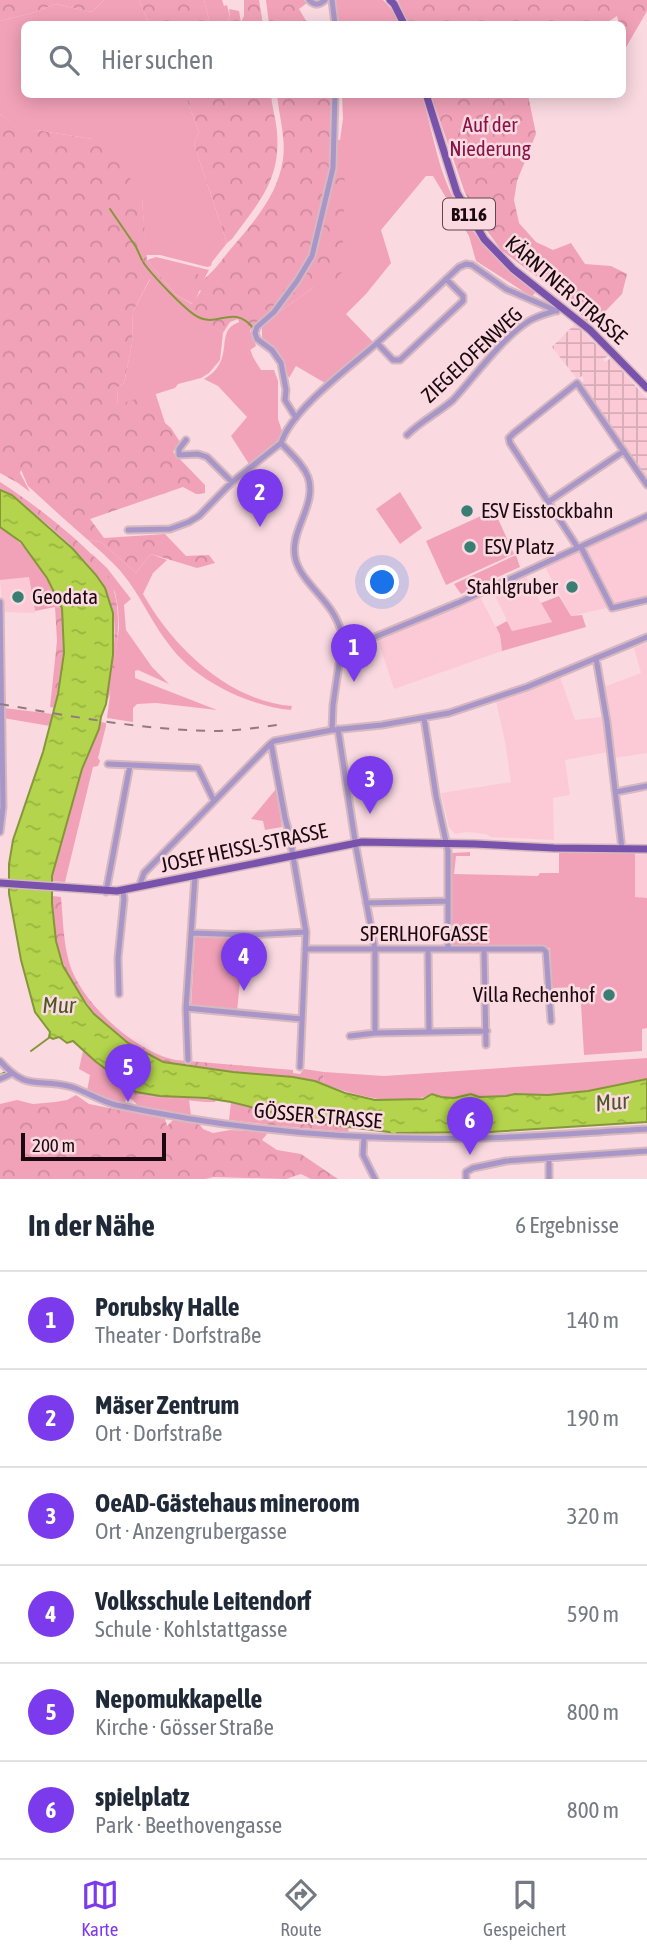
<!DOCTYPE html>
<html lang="de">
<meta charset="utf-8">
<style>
:root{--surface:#fff;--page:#f6f6f7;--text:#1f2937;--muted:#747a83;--line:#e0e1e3;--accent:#7c3aed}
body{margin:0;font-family:"Asap Condensed",sans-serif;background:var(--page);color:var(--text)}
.scale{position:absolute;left:21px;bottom:18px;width:145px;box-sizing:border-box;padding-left:7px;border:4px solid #1a090e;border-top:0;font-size:19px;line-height:24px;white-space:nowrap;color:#1a090e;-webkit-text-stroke:5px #fad9e1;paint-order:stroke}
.you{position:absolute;left:383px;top:583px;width:24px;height:24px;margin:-18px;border:5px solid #fff;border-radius:50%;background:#1a73e8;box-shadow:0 0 0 10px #1a73e833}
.badge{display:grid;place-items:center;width:46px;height:46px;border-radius:50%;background:var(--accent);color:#fff;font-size:23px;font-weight:700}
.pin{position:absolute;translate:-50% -58px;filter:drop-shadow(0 2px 4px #0008)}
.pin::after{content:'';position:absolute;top:37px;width:24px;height:21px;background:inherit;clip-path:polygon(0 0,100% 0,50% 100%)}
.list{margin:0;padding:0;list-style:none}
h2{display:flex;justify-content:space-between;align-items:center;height:91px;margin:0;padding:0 28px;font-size:30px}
h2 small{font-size:23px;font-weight:400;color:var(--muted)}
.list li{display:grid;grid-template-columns:46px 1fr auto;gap:21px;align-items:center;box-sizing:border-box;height:98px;padding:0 28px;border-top:2px solid var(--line)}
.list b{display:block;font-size:26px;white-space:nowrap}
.list p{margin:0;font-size:23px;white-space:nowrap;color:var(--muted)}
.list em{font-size:23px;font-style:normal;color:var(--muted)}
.icon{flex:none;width:38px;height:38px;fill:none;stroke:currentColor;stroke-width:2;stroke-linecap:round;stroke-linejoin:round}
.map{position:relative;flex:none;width:647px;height:1179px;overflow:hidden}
.search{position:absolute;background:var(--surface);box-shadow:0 4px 18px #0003;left:21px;right:21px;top:21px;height:77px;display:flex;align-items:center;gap:18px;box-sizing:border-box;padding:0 24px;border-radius:10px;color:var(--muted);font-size:26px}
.sheet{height:679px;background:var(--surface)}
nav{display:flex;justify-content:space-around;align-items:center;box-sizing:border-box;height:98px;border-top:2px solid var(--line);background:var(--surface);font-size:19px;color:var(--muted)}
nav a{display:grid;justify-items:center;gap:4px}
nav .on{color:var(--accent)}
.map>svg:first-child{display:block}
</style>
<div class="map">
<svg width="647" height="1179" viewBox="0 0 647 1179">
<defs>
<pattern id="industrial-grid" width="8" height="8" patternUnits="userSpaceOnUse" patternTransform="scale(1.75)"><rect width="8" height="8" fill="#fccad6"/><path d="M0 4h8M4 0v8" fill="none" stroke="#d7acb6"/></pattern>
<pattern id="forest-crowns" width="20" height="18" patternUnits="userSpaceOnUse" patternTransform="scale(1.75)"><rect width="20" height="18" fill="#f2a2b8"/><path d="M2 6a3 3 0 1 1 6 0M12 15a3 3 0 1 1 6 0" fill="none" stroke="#cf8a9d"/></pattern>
<pattern id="water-ripples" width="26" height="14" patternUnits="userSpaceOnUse" patternTransform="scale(1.75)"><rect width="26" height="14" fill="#b3d44c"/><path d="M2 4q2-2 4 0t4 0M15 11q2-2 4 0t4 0" fill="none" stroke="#99b541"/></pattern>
</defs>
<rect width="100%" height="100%" fill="#fad9e1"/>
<path fill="#fccad6" d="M647 521V599L571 616 545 567Z
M30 576 35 613 3 612 0 580Z
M526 577 552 622 512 631 493 591Z
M480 597 500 635 502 651 394 689 378 641Z
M647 643V753L614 758 604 687 641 673 634 648Z
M560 677 575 720 603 717 608 752 565 760 570 795 553 798 554 840 491 837 486 834 466 832 455 834 449 827 441 793 511 782 505 741 496 701Z
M647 854V898H635V855Z"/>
<path fill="url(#industrial-grid)" d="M575 324 608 356 603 359 605 362 611 358 647 399V478L582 383 584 380 582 376 577 379 552 347Z"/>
<path fill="#f2a2b8" d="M104 0H139L147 19 152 24H24V94L185 95 199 132 194 144 227 243 212 262 211 266 207 267 160 255H146L142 199 92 139 36 130 26 135 0 114V21L32 13 56 4 92 12Z
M204 0H222L224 6 227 5 230 18 224 24 210 23Z
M333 0H383L394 12 398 24H336Z
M342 95H422C431 125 436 159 449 189 469 233 496 264 536 291L532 297 476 261 469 236 433 176H426L381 230 391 263 366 294 346 314 373 342 348 365 325 383 296 366 289 378 280 356 262 337V328L272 317 314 287 345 165H337V140H340L343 119Z
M156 257 209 270C202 281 200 293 193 304L176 295 147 260Z
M151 278 163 296 223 333 220 360 209 373 201 378 178 384 175 388 118 406 117 388 124 383 132 344 133 311Z
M240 322 253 357 261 370H274L278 381V419L282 431 278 442 271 449 249 464 231 436 247 417 218 386 204 379C238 360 212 330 240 322Z
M400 492 422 528 400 544 376 509Z
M494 510 514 554 446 585 426 541Z
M0 527C31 547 46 576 62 608L55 607 35 611 29 577 0 580Z
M88 540 101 542 136 573 151 554 167 560 153 573 143 594C173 647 228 701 292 706L291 710C249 706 196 681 170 646 154 626 144 603 129 582 118 566 102 553 88 540Z
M91 553 107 568 131 599 124 605 126 630 152 667 169 684 138 670 135 671V678L217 710 156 703 137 704 133 708V722L107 718 119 628 118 608 115 592Z
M516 555 520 567 461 594 454 584Z
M559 596 571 616 582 615 586 627 502 651 500 635 496 627 507 621 512 631 552 622 541 603Z
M4 708 53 714 50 726 3 718Z
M101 722 106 723V726L98 758 100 761 98 766 93 767 65 882 52 881V876L82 769Z
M276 789 282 827 265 830 263 821 251 819Z
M559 848 635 850V897L647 898V1028L642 1029V1051L584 1055 580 987 552 988 550 948 450 947V874H452V853L470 852V856H456L454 874 538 876 540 873H559Z
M195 937 231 938 230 952 233 957 242 959 237 1012 191 1006Z
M83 1051 135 1095 189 1100 191 1115 138 1106 133 1100 127 1098 124 1104 108 1099 87 1091 90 1075 79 1069Z
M647 1058V1079L588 1091 548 1095 515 1094 506 1096 479 1097 471 1094 454 1098 441 1097 432 1094C424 1098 419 1098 411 1099 379 1103 353 1094 323 1084L324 1072 384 1076Z"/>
<path fill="url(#forest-crowns)" d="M0 0H104L92 12 56 4 32 13 0 21Z
M139 0H204L210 23 214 24H152L147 19Z
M244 0H259L263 24H224L230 18 229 9 239 11 241 22 244 16Z
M266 0H304L307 3 299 9 308 24H269Z
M398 0H647V11L625 49 623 38 622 24H619L617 16 605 24H407Z
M185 95H271C272 107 276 120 277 132 281 181 258 203 232 239L227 243 194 144 199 132Z
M277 95H333L331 166 312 249 307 262 288 290 268 314 256 323 250 331 256 346 250 350 238 319 230 322 223 333 213 327 198 325 162 296 150 279 133 311 132 344 124 383 117 388 118 405 155 392 165 423 171 428 180 442 173 452 205 485V493L196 494 183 487 90 519 104 538 165 534 186 556 209 555 215 563 197 568 151 554 136 573 101 542 88 540 63 518 28 486 21 470 20 473 30 492 18 483 0 473V114L26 134 36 130 92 139 106 136 142 199 147 260 176 295 192 304 201 291 192 286 190 276 196 273 204 279C214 271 221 261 229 251 252 224 278 196 283 159 286 138 279 116 277 95Z
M431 95H528L536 134 517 181 514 200 519 223 536 242 553 250 571 243 585 264 611 266 627 274 622 294 591 326 566 298 501 250 485 228 465 193Z
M337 165H345L342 272 329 288 314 287 272 317 262 328 260 326 308 266Z
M0 482C25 497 98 552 109 577 120 601 119 626 116 652 114 667 115 685 108 699H106C110 672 118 640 113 612 104 565 47 525 12 495L0 490Z
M55 607 62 608 64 653 55 708 50 707 57 641Z
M52 896 61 897C63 918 63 941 69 962 80 1002 135 1052 176 1060L293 1070V1073L300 1074 304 1069 324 1072 323 1084 293 1077 233 1072 163 1062 128 1043 94 1014 67 974 56 941Z
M95 1061 136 1092 160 1096 216 1100 215 1102H205L135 1095Z
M76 1095 89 1104 165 1119 167 1126 174 1119 198 1122 203 1129 213 1133 230 1130 265 1132 267 1134 262 1140 277 1150 301 1154 338 1179H311L301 1174 286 1179 214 1177 205 1179H0V1104L17 1100 33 1104 55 1102 67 1100Z
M231 1102 280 1114 292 1120 349 1128 348 1132 280 1126 229 1120Z"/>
<path fill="url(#water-ripples)" stroke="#859739" stroke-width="2" d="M0 490 12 495 73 549 96 575 105 588 113 613V655L106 704 101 717 99 729 82 769 73 801 52 876V903L56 941 63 966 86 1004 94 1014 128 1043 163 1062 233 1072 293 1077 315 1081 345 1093 375 1100 423 1099 432 1094 441 1097 454 1098 471 1094 479 1097 506 1096 515 1094 548 1095 588 1091 647 1079V1122L490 1132 397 1133 396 1135 391 1134 389 1132 292 1120 279 1114 231 1102 206 1098 160 1096 136 1092 95 1061 73 1041 67 1043 59 1037 53 1039 49 1037 50 1032 35 1012 21 960 9 894V864L13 840 43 752 58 694 64 653 62 608 47 578 21 542 0 527Z"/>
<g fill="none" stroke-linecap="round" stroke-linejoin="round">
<path stroke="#859739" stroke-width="2" d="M110 209 136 247 142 260
M143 262C151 274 186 311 198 317 218 328 233 303 254 329
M279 441 285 427
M31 1051 50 1037
M0 1075 5 1072"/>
<defs>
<path id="minor" d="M309 0C315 6 319 5 325 0
M332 0 335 24
M377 343 393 360H400L463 301V296L446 279
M296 418 285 400 286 390 281 363 272 350 257 339 255 333 257 327 274 312 297 281 312 256 333 168 335 94
M407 435C421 421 438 413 453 400 475 376 502 338 529 321 537 316 546 314 555 311
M186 440 179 449V455L198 454 207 457 232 482
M548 502 624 451
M128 530 170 529 189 522 199 516 232 482 281 443
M581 547 612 608 647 600
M578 548 510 443 509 438 514 433 577 383 647 485
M0 602 3 807 0 832
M348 648 460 602 647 516
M596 658 607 722 622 849
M424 718 436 796 448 851V949
M338 729 356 847 375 949V1033
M332 730 333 705 340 657 348 648C343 637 340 624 333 613 323 596 302 580 296 561 287 532 318 506 308 477 303 464 291 454 281 443 292 409 349 368 376 344 404 319 432 293 459 267L466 264 472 265 506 289 557 311
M271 743 285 818 289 833 306 932 300 1067
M108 764 198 768 214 801
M616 792 647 786
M139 887 144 873 269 745 274 741 332 730 382 725 449 713 527 687 647 637
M106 892 130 765
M366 903 448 901
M191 933 250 935 306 932
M305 949H543L546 952 551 1021
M428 949 429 1032
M484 950 486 1045
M119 994 118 958 124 899 123 890
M186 1008 302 1019
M350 1036 375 1033 487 1031
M188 1060 186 1008 195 876
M0 1061C28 1093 39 1077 72 1087 87 1092 100 1101 116 1105 234 1130 356 1141 477 1138 533 1137 590 1132 647 1129
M0 1079 13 1073
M364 1137 363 1155 375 1179
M466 1179V1172L473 1168 506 1161 647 1151
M549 1179V1158"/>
<path id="major" d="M390 0 394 4 404 24
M426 94 457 193 484 239 513 269 590 330 647 388
M0 883 117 891 362 842 475 844 554 848 647 849"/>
</defs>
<use href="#minor" stroke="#d6b8bf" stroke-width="9"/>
<use href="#major" stroke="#d6b8bf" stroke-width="10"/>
<use href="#minor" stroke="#a896c8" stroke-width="5"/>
<use href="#major" stroke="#7952ac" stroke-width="7"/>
<path stroke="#937980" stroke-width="2" stroke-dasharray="9 9" stroke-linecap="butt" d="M0 704C70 716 142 730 213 731 235 731 256 728 277 725"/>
</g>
<g fill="#3a7e73" stroke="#fad9e1" stroke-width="2.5">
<circle cx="467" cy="511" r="7"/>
<circle cx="470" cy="547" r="7"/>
<circle cx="572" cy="587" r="7"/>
<circle cx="18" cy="597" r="7"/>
<circle cx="609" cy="995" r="7"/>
</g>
<g text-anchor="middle" stroke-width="5" stroke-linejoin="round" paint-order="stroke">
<rect fill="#fad9e1" stroke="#5d474d" stroke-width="2" x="443" y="198.5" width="52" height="31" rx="5"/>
<g font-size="19" font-weight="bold" fill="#1a090e">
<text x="469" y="221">B116</text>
</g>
<g font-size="21" fill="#891246" stroke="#fad9e1">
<text x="490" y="132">Auf der<tspan x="490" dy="24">Niederung</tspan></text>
</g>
<g font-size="21" fill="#1a090e" stroke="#fad9e1">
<text transform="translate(566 290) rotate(41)" y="7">KÄRNTNER STRASSE</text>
<text transform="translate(472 355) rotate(-43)" y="7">ZIEGELOFENWEG</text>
<text transform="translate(244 848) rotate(-12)" y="7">JOSEF HEISSL-STRASSE</text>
<text x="424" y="941">SPERLHOFGASSE</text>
<text transform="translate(318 1116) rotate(5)" y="7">GÖSSER STRASSE</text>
</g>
<g font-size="21" fill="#1a090e" stroke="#fad9e1" text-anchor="start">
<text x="481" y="518">ESV Eisstockbahn</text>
<text x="484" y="554">ESV Platz</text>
<text x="558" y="594" text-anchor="end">Stahlgruber</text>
<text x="32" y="604">Geodata</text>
<text x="595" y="1002" text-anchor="end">Villa Rechenhof</text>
</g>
<g font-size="23" font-style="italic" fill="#4b5824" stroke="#fad9e1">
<text x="59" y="1013">Mur</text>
<text transform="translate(612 1102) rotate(-6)" y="8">Mur</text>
</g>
</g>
</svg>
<div class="scale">200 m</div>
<div class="you"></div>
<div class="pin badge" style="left:354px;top:682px">1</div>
<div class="pin badge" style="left:260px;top:527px">2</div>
<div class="pin badge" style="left:370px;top:814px">3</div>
<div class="pin badge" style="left:244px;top:991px">4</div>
<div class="pin badge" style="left:128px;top:1102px">5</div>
<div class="pin badge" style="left:470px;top:1155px">6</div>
<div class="search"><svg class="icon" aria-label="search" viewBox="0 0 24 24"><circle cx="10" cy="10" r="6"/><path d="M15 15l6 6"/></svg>Hier suchen</div>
</div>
<section class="sheet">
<h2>In der Nähe<small>6 Ergebnisse</small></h2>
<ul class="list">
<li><span class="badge">1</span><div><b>Porubsky Halle</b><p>Theater · Dorfstraße</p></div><em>140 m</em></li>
<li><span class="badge">2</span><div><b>Mäser Zentrum</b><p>Ort · Dorfstraße</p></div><em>190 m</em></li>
<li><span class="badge">3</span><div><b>OeAD-Gästehaus mineroom</b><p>Ort · Anzengrubergasse</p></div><em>320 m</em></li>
<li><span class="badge">4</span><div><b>Volksschule Leitendorf</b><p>Schule · Kohlstattgasse</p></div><em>590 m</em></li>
<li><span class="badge">5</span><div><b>Nepomukkapelle</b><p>Kirche · Gösser Straße</p></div><em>800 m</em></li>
<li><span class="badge">6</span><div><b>spielplatz</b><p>Park · Beethovengasse</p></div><em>800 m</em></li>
</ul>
</section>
<nav>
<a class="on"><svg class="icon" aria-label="map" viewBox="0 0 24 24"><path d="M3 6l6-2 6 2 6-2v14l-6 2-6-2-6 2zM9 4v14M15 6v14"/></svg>Karte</a>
<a><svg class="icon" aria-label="directions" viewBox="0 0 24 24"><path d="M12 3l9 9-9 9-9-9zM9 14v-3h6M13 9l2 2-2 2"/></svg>Route</a>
<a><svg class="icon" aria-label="saved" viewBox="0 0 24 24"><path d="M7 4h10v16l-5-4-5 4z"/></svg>Gespeichert</a>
</nav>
